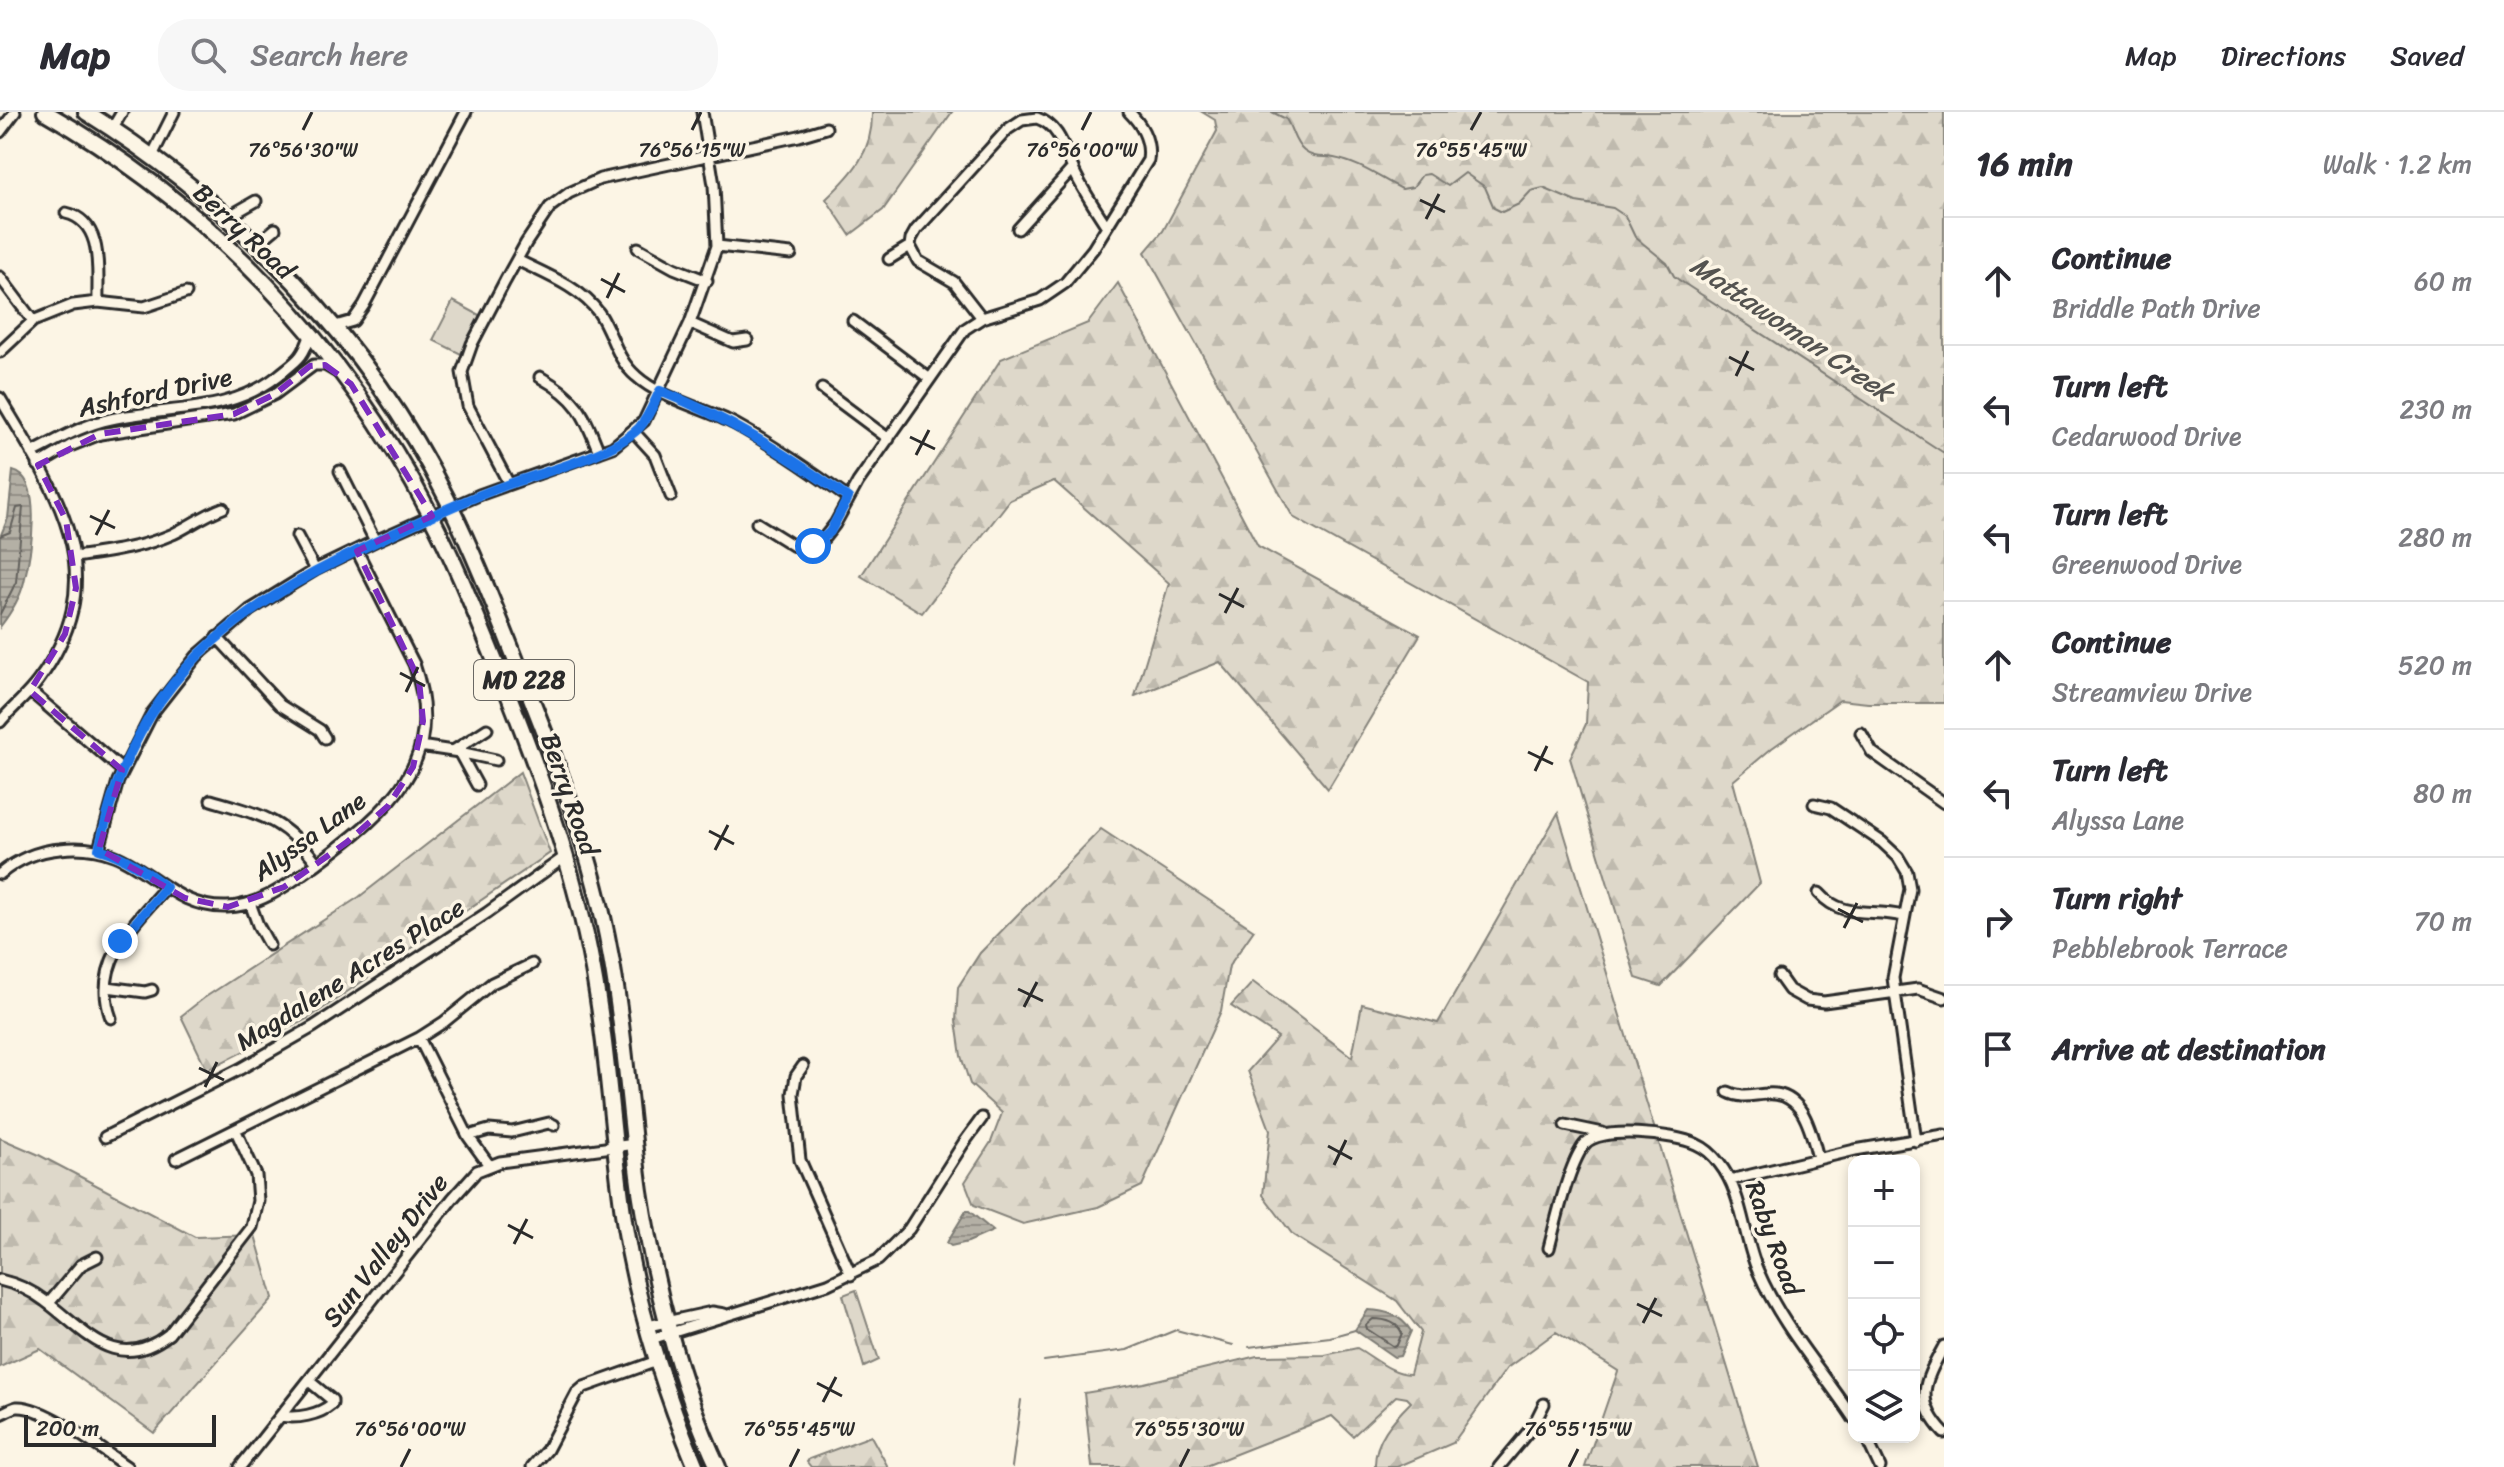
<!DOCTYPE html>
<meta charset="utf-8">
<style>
:root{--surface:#fff;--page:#f7f7f7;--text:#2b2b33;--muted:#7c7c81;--line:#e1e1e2}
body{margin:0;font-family:Sriracha,sans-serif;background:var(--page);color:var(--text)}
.controls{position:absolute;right:24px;bottom:24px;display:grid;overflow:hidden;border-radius:16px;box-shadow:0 4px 12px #0003}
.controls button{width:72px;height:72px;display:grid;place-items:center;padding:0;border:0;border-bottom:2px solid var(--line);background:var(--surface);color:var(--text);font:40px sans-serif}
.scale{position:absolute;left:24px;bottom:20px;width:192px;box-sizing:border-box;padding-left:8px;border:4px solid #2b2b2b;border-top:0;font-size:22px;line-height:28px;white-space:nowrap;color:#2b2b2b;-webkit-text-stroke:6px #fcf5e5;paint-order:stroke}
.stop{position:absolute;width:24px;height:24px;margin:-18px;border:6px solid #1a73e8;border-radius:50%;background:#fff}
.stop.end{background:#1a73e8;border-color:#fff;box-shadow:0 2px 8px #0008}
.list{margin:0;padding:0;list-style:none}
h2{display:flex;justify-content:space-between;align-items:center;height:104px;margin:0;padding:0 32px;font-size:34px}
h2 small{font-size:26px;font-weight:400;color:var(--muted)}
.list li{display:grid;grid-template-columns:52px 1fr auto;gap:24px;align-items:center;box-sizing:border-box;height:128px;padding:0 32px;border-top:2px solid var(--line)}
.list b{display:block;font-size:30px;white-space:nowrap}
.list p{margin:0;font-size:26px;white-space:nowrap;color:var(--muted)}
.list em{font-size:26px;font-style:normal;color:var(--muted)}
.icon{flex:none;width:44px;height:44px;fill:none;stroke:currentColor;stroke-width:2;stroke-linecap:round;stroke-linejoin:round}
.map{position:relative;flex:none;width:1944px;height:1355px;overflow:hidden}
header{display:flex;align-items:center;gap:48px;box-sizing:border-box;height:112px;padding:0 40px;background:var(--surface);border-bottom:2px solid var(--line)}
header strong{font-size:38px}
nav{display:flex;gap:44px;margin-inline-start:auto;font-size:28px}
.search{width:560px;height:72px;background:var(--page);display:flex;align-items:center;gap:20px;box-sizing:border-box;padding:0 28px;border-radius:32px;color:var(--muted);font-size:30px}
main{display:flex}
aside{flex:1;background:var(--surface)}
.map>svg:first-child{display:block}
</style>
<header>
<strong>Map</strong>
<div class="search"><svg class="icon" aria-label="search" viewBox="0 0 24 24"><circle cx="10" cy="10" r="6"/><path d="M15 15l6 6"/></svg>Search here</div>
<nav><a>Map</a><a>Directions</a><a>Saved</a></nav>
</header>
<main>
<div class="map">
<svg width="1944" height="1355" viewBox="0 0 1944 1355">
<defs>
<pattern id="forest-firs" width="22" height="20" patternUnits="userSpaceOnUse" patternTransform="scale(2)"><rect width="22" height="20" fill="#ded8ca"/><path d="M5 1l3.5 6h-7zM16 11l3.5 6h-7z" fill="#bfbaae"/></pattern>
<pattern id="water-rules" width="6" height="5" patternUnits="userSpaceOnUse" patternTransform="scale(2)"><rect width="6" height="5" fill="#b4b0a5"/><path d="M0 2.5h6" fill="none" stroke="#938f87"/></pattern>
</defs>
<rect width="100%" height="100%" fill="#fcf5e5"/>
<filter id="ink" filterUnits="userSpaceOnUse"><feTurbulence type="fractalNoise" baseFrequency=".0125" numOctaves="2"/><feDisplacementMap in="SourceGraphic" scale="16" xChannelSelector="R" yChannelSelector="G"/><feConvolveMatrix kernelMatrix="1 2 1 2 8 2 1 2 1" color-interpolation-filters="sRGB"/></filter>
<g filter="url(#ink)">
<path fill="url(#forest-firs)" stroke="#84827a" stroke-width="2" d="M872 0H952L883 98 850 123 826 87C853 61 873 40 872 0Z
M1202 0H1944V591H1868L1840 588 1772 636 1733 669 1760 771 1661 874 1636 866 1570 646 1586 612 1588 570 1293 405 1145 140 1163 119 1217 19 1215 8Z
M1118 171 1258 434 1420 523 1328 677 1220 550 1135 584 1169 471 1054 369 1010 388 922 501 861 464 1001 247 1088 211Z
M520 660 550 741 309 906 207 958 181 904 204 886 359 785Z
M1558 701 1758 1355H1585L1618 1259 1556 1220 1507 1256 1453 1331 1397 1355H1375C1374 1328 1393 1308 1411 1290L1407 1286 1396 1284 1353 1324 1332 1304 1203 1355H1092L1084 1281 1144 1271 1257 1244 1325 1243 1357 1236C1373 1245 1392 1262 1410 1262L1421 1220 1397 1189 1293 1123 1263 1083 1270 1018 1248 959 1278 925 1231 894 1253 870 1352 945 1362 892 1438 911Z
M1101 717 1254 818 1229 854 1221 899 1142 1074 1098 1095 1023 1112 974 1093 965 1070 991 1030 1002 1001 970 972 961 944 956 909 958 875 980 841Z
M0 1026 37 1042 195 1125 255 1123 273 1186 154 1321 40 1237 0 1255Z
M856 1178 879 1248 864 1255 843 1183Z
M871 1324 888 1355H811L807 1350 809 1347Z"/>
<path fill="#ded8ca" stroke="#84827a" stroke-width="2" d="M453 189 481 204 461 242 433 228Z"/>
<path fill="url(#water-rules)" stroke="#7d7b74" stroke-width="2" d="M13 359C45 366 30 446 24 470 20 487 10 502 0 515V425L8 406Z
M966 1099H969L993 1119 968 1130 951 1134 947 1131 949 1127Z
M1368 1198C1386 1199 1400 1202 1411 1219L1400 1244 1394 1245 1355 1218Z"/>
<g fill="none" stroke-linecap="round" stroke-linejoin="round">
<path stroke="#62605c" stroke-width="2" d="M0 424 10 420 17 396 23 395 16 470 0 502
M1373 1207C1384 1207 1397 1210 1402 1221L1397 1233 1393 1234 1367 1217 1366 1213Z"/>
<path stroke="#7d7b74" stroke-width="2" d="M1272 0 1286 7C1293 18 1294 31 1304 39 1314 47 1323 44 1334 46 1361 51 1379 66 1402 77L1413 75 1422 63 1429 62 1448 74 1465 61 1485 75 1494 96 1502 100 1519 92 1531 79 1543 76 1576 90 1613 96 1625 104 1635 125 1667 151 1674 164 1679 168 1944 341
M1249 1235 1330 1225 1355 1218
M1044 1249 1127 1238 1176 1218 1233 1233
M1012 1355 1021 1288"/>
<defs>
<path id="minor" d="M112 17 122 0
M0 20 15 0
M152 44 174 0
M66 101C105 110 97 161 98 190
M228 105 256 89
M1018 117 1073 56
M257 132 275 117
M717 134 791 142
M638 136 674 156 707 169
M889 147 910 134
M517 148C545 162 580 175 599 201 613 222 616 247 636 264 661 287 705 296 735 312 775 334 812 360 848 386
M0 165 33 209
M982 206 954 170 918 149 910 134 911 127 916 118 1008 17 1022 8 1037 6C1060 14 1064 37 1073 57 1082 77 1094 95 1106 113
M853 209 930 267
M690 211 733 230 747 228
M332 215 353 209 364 193 466 0
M0 240 33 209 73 193 98 190 144 195 186 181
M540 265C577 286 584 301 599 340
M822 277 889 327
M0 286C57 382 116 464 38 569 27 584 12 596 0 610
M634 320 655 343 671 384
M32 341C58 328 82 313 111 307 170 294 229 303 279 263 299 247 303 246 311 221
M38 353 70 334 100 322 234 302 275 282 314 253H325L337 260
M340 359 375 429
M509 372 468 294 462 260 472 232 505 169 526 131 550 95 569 81 600 67 799 24 826 16
M757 411 794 434H813L824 426 835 412 858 370 965 217 982 206 1040 188 1065 171 1093 137 1148 48C1151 29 1142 13 1129 0
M297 424 315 458
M75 445C109 440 141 436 173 422 190 414 204 403 223 396
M217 525 280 593 320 618 325 626
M30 579 122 658
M1861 621 1872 640 1944 691
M420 634 459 640 477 673
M453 639 487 617
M459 640 496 648
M211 688C262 703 284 707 317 751
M1814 692 1831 696 1882 730 1898 745 1907 760 1910 777 1893 866 1916 1029
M99 737 118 669 153 600 197 544 250 498 315 458 375 429 479 383 613 335 644 309 690 211 717 134 714 73 702 0
M0 762C18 747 37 739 60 737 142 727 159 797 227 795 262 794 291 770 318 751 389 698 448 650 414 552L357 439
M1819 781C1843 808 1870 796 1903 804
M250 791 258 813 269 833
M1779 864 1789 878 1807 888 1824 890 1918 877 1944 886
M107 875 145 880 152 878
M111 906C91 852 134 811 166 775
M419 926 468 1024 489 1053
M803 954 796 964 793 982 800 1048 851 1163
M1728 980C1742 987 1751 983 1766 982 1803 978 1811 1019 1818 1046
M1565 1013 1603 1021
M468 1024 489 1018 512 1020 549 1011 554 1013
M105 1025 240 957 313 915 487 801 566 744
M176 1047 419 926 444 910 492 871 532 852
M1730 1068 1855 1038 1944 1023
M1549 1136C1556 1109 1568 1055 1584 1033 1598 1013 1675 1022 1696 1032 1705 1036 1713 1043 1719 1051 1743 1081 1743 1125 1758 1159 1782 1215 1821 1257 1854 1307
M0 1168C17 1172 31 1178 45 1189 86 1219 116 1263 169 1222L252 1115 258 1089 256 1063 236 1019
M49 1191 81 1153 97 1145
M648 1214 712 1200 724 1202
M651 1227 828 1172 878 1148 909 1117 963 1032 982 1006
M1944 1234C1925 1269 1913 1288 1944 1321
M0 1302C5 1300 12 1296 17 1295 44 1293 104 1339 127 1355
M281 1304C297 1307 319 1303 332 1292V1288L309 1269
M1866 1325 1880 1355
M240 1355 453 1086 477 1059 500 1050 635 1032
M532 1355 547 1338 577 1281 584 1275 657 1249
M1499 1355 1533 1314 1544 1292"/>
<path id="highway" d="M45 0C210 94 343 233 430 402 459 457 481 516 505 574 542 667 575 759 593 858 609 943 612 1030 625 1115 638 1197 664 1278 696 1355
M86 0C236 94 368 227 447 387 476 445 499 506 523 566 559 655 593 745 610 840 625 919 629 999 640 1079 654 1170 679 1272 718 1355"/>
</defs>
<use href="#minor" stroke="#2b2b2b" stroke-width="15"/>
<use href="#highway" stroke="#2b2b2b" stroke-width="20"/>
<use href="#minor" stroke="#fcf5e5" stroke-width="9"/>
<use href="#highway" stroke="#fcf5e5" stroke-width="14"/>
</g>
</g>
<g fill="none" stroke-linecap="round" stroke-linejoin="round" filter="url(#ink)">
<path stroke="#1a73e8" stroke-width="10" d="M120 829 166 775C144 758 126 745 99 737 105 713 110 689 119 667 165 548 248 492 357 439 404 416 452 393 501 375 541 360 609 345 639 316 648 306 654 291 660 279 729 306 788 344 848 386L830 420 813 434"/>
</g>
<path fill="none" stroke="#7b2cbf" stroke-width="6" stroke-dasharray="16 10" stroke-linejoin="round" d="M325 253 351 272 432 404 357 439 419 568 423 609 413 655 388 694 347 730 284 775 228 795 185 786 99 737 122 658 30 579 65 522 76 476 66 408 38 353 100 322 234 302 275 282 310 254Z"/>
<path fill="none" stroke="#2b2b2b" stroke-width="3" d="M303 18 312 0M692 18 701 0M1082 18 1091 0M1471 18 1481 0M1420 88 1445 100M1426 107 1439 82M601 167 625 180M607 186 619 161M1729 245 1754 258M1736 264 1748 239M910 325 935 337M916 343 929 318M90 404 115 416M96 423 109 398M1219 482 1244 495M1225 501 1238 476M400 561 425 574M406 580 418 555M1528 640 1553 652M1535 659 1547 634M709 719 734 732M715 738 728 713M1838 797 1863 810M1844 816 1857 791M1018 877 1043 889M1024 895 1037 870M199 956 224 968M205 975 217 950M1328 1034 1352 1047M1334 1053 1346 1028M508 1113 533 1126M514 1132 527 1107M1637 1192 1662 1204M1643 1211 1656 1186M817 1271 842 1284M823 1290 836 1265M401 1355 410 1337M790 1355 799 1337M1180 1355 1189 1337M1569 1355 1578 1337"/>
<g text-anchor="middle" stroke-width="7" stroke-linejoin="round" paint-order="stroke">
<rect fill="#fcf5e5" stroke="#6a6863" stroke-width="2" x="474" y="548" width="100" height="40" rx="6"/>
<g font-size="24" font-weight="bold" fill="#2b2b2b">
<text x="524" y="576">MD 228</text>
</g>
<g font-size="26" fill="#2b2b2b" stroke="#fcf5e5">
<text transform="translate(244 119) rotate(43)" y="9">Berry Road</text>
<text transform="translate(155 280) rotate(-12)" y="9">Ashford Drive</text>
<text transform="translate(570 682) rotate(71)" y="9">Berry Road</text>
<text transform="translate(309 724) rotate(-36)" y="9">Alyssa Lane</text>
<text transform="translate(350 862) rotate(-32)" y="9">Magdalene Acres Place</text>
<text transform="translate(1774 1126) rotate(70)" y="9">Raby Road</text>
<text transform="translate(385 1138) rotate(-52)" y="9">Sun Valley Drive</text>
</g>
<g font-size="28" font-style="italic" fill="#545350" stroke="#fcf5e5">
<text transform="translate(1792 216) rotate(34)" y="10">Mattawoman Creek</text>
</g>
</g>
<g font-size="20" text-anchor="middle" fill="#2b2b2b" stroke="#fcf5e5" stroke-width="7" stroke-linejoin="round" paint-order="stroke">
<text x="303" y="45">76°56'30"W</text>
<text x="692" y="45">76°56'15"W</text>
<text x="1082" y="45">76°56'00"W</text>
<text x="1471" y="45">76°55'45"W</text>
<text x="410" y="1324">76°56'00"W</text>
<text x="799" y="1324">76°55'45"W</text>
<text x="1189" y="1324">76°55'30"W</text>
<text x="1578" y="1324">76°55'15"W</text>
</g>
</svg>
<div class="controls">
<button>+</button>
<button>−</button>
<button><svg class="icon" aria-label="locate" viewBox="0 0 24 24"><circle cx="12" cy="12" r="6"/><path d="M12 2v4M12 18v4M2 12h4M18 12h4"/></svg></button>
<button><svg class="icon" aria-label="layers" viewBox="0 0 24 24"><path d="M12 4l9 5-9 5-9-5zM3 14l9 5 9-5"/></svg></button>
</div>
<div class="scale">200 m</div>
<div class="stop" style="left:813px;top:434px"></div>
<div class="stop end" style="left:120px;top:829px"></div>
</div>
<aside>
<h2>16 min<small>Walk · 1.2 km</small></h2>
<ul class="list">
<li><svg class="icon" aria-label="ahead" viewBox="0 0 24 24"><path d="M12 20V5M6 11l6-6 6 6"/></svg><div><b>Continue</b><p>Briddle Path Drive</p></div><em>60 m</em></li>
<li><svg class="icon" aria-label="left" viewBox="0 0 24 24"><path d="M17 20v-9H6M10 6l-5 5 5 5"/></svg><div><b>Turn left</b><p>Cedarwood Drive</p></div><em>230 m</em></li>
<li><svg class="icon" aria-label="left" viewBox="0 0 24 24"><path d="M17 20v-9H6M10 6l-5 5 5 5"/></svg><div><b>Turn left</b><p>Greenwood Drive</p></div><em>280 m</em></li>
<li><svg class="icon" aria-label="ahead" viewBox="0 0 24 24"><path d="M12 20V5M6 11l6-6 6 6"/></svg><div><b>Continue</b><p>Streamview Drive</p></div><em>520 m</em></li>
<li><svg class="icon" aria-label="left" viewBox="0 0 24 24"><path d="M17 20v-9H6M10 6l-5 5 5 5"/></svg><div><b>Turn left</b><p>Alyssa Lane</p></div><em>80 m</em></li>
<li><svg class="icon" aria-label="right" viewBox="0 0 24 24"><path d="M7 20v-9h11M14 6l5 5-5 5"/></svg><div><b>Turn right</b><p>Pebblebrook Terrace</p></div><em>70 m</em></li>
<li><svg class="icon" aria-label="arrive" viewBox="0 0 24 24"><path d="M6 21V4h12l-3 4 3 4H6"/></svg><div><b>Arrive at destination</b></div></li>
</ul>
</aside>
</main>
